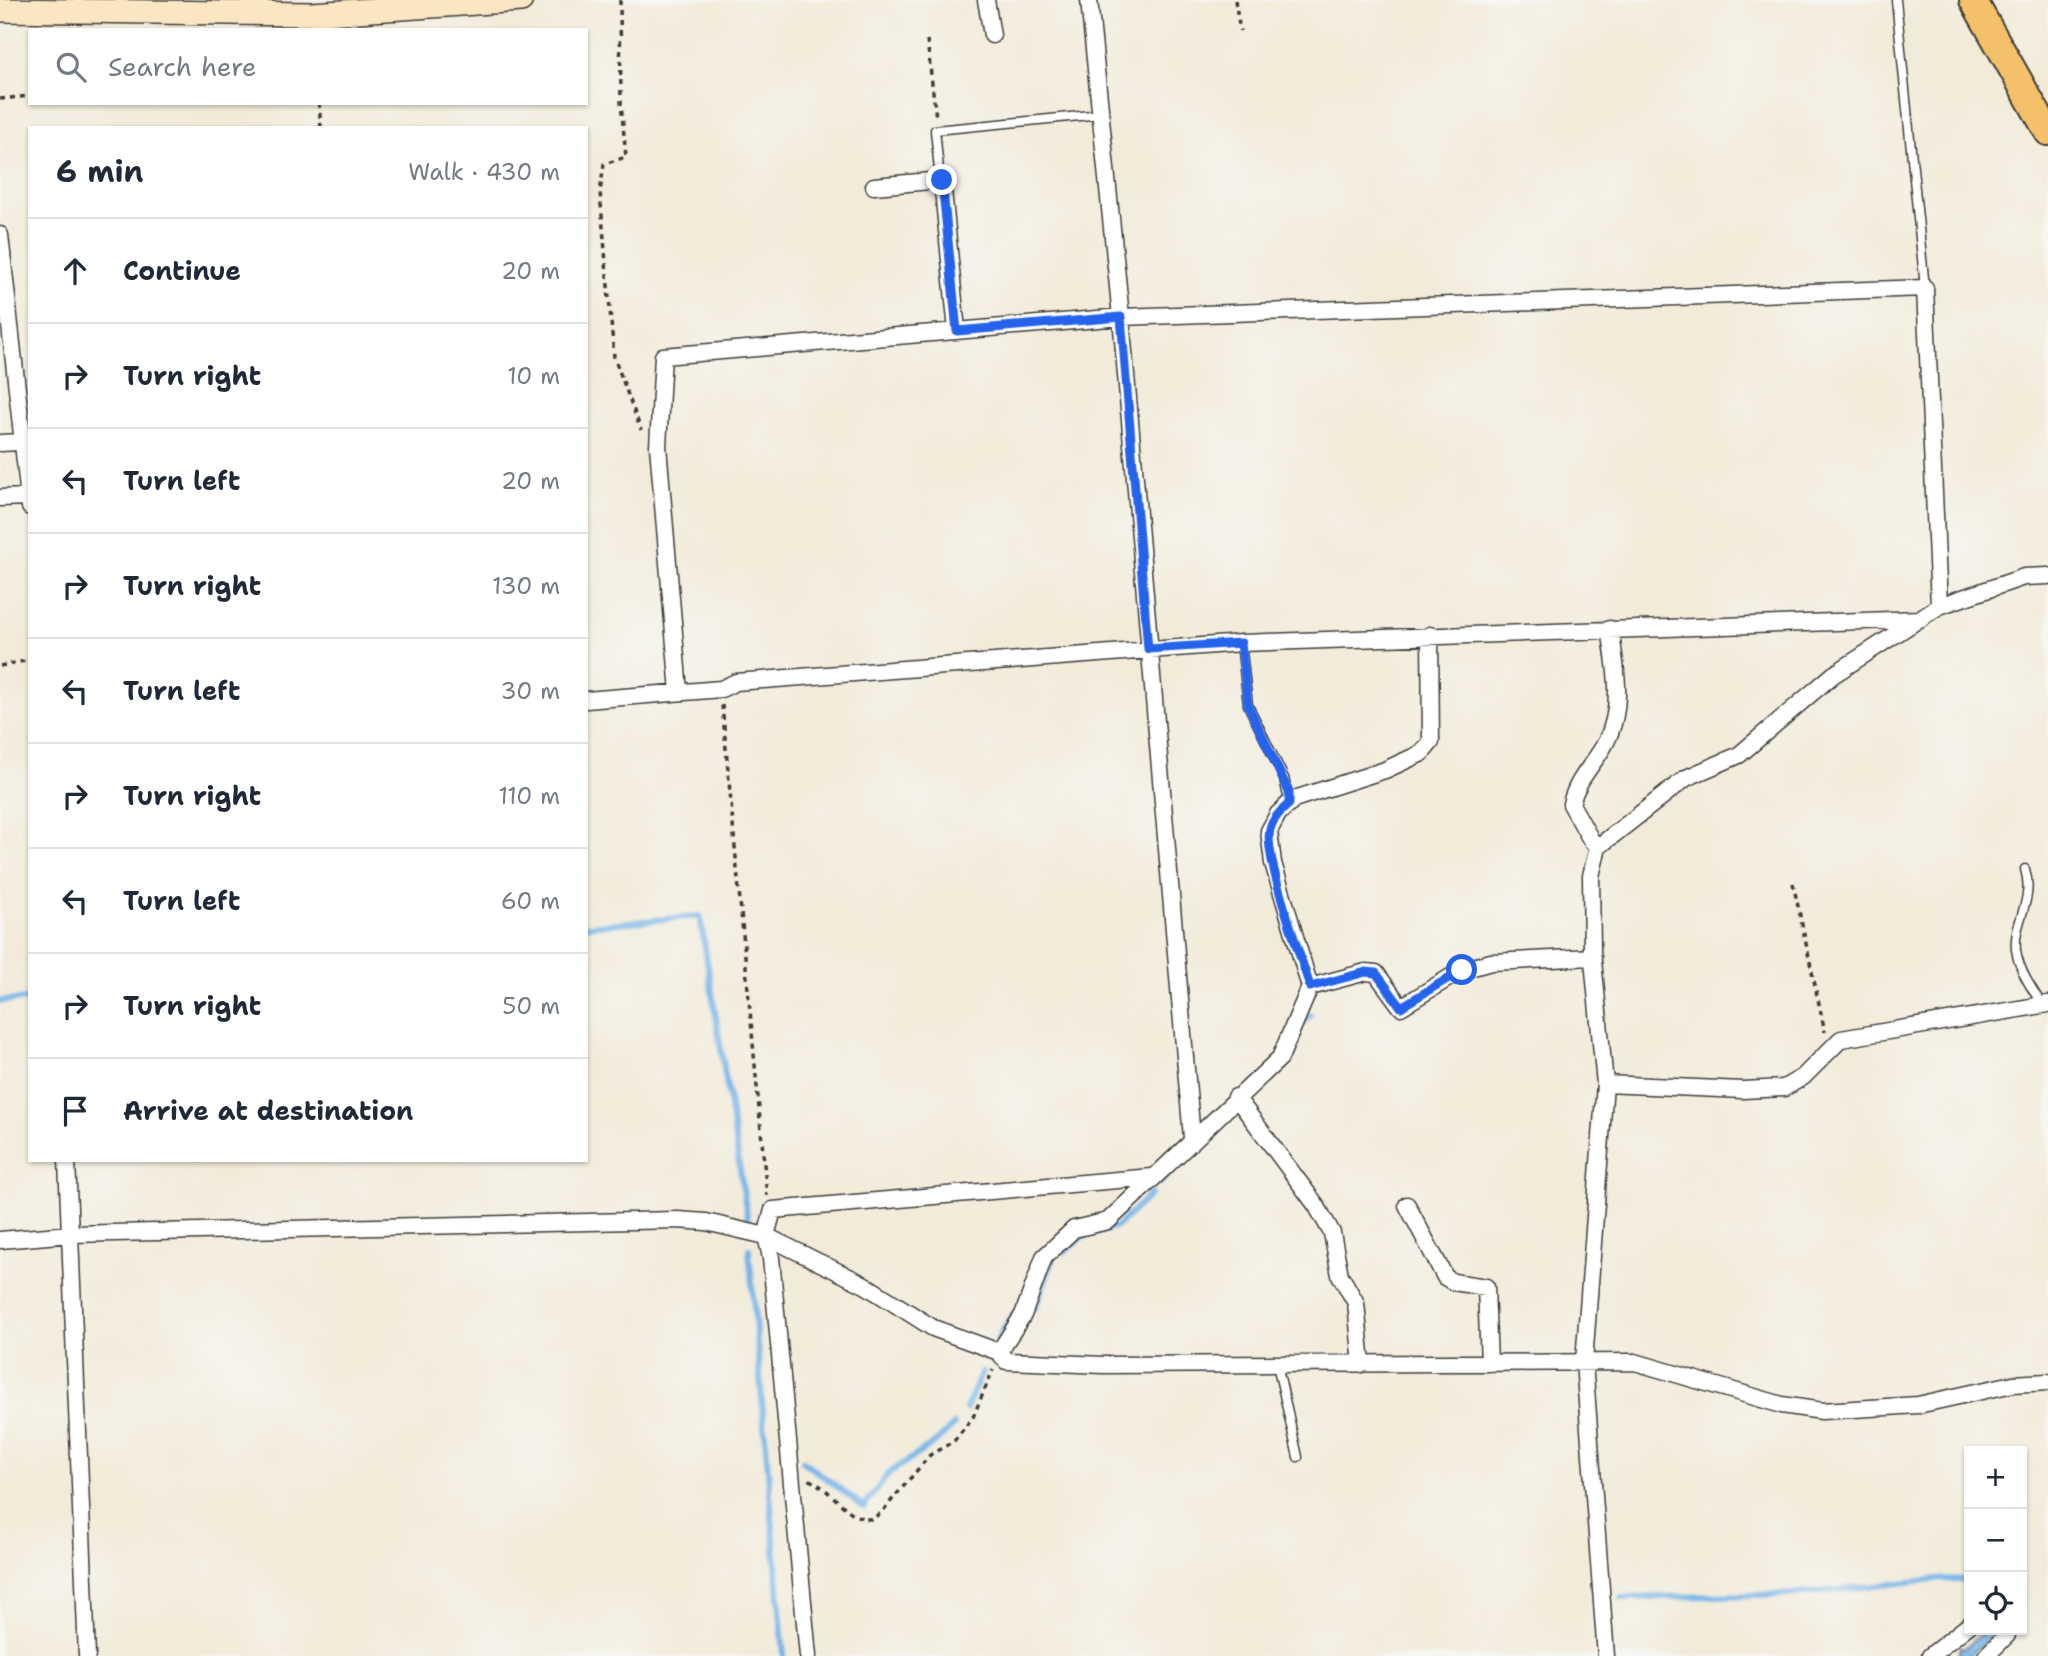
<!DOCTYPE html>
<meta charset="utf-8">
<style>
:root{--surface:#fff;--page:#f6f6f7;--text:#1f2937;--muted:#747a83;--line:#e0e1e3}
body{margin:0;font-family:"Shantell Sans",sans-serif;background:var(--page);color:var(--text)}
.controls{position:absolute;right:21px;bottom:21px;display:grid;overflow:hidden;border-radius:0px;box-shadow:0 2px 5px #0004}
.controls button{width:63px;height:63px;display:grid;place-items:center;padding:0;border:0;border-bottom:2px solid var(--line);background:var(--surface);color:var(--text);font:35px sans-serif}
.stop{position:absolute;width:21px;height:21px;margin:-16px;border:5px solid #2563eb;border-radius:50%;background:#fff}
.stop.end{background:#2563eb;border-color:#fff;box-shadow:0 2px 7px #0008}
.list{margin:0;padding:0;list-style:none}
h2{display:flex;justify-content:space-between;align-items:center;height:91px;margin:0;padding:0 28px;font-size:30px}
h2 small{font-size:23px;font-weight:400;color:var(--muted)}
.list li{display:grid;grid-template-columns:46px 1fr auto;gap:21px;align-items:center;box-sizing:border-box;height:105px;padding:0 28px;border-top:2px solid var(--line)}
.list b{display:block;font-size:26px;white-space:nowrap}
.list em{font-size:23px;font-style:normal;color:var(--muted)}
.icon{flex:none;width:38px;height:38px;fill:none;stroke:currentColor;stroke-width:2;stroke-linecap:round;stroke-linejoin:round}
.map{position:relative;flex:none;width:2048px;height:1656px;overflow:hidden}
.search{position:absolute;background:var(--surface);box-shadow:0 2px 5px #0004;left:28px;top:28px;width:560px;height:77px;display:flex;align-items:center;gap:18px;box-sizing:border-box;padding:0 24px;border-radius:0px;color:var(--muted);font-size:26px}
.panel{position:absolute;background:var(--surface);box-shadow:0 2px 5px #0004;left:28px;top:126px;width:560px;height:1036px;border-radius:0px}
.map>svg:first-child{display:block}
</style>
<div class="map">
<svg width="2048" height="1656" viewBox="0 0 2048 1656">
<rect width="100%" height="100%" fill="#f6f6f2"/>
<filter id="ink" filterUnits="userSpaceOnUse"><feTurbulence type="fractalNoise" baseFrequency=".0143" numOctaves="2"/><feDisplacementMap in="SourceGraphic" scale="14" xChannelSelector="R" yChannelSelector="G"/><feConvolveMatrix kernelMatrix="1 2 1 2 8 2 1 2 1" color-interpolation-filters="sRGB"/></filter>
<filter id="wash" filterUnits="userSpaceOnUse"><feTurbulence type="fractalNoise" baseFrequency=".00686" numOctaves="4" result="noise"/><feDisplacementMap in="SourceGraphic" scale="28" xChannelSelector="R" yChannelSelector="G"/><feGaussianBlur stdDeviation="1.57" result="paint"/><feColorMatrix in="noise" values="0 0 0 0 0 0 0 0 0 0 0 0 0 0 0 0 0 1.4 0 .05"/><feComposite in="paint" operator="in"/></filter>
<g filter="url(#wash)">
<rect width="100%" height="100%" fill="#f2ebd9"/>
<path fill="#73b3e7" stroke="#486882" stroke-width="2" d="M1986 1630H1998L1969 1656H1956L1960 1652V1646L1964 1649Z"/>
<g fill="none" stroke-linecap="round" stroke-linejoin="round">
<path stroke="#73b3e7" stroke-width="6" d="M586 926 700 916 748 1221
M0 1001 30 999
M1300 1027 1310 1015
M1248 1100 1286 1060
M1160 1183 1172 1171
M749 1249 784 1656
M1064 1252 1080 1238 1117 1226 1151 1194
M1035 1308 1052 1263
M997 1340 1005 1325 1018 1310
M966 1409 982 1372
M803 1461 864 1507 889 1473 936 1442 954 1425
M1622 1598 1800 1594 1937 1579 1969 1580"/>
</g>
</g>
<g filter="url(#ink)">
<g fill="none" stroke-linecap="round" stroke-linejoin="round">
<defs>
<path id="lane" d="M1896 0 1925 288
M940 180 935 130 1101 114
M1241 643 1248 705 1284 778 1289 801
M2025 869C2035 901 2013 921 2016 950 2019 970 2031 988 2042 1004
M1277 1364 1298 1457"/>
<path id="street" d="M986 0 992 35
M1089 0 1121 317 1192 1138
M874 186 942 180 957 331
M0 235 30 507
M0 443 20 442
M0 498 28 497
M679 692 658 446 663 356 1121 317 1925 288 1939 606
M586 700 721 689 736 682 1241 643 1920 619
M1598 847 1591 840 1571 804C1577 778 1594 765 1606 742 1624 707 1616 667 1610 629
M1310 987 1366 972 1376 973 1401 1007 1462 970 1491 962 1593 957
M1605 1084 1743 1090 1784 1088 1803 1077 1841 1039 2048 1004
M1236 1097 1316 1205 1332 1233 1340 1275 1356 1303 1362 1364
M67 1160 87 1656
M1407 1205 1445 1277 1453 1282 1486 1287 1489 1363
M0 1240 71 1234 677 1220 706 1222 766 1236 865 1285 933 1328 999 1352 1006 1361 1104 1365 1635 1362 1782 1405 1822 1411 1918 1405 2013 1384 2048 1382
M999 1352 1023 1315 1044 1257 1074 1229 1108 1221 1280 1058 1310 987 1273 863 1269 831 1278 814 1294 799 1385 770 1422 753 1431 742 1430 635
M808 1656 771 1258 766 1236 773 1210 1152 1177
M1606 1656 1584 1362 1605 1084 1592 950 1591 876 1598 847 1686 778 1739 755 1833 675 1939 606 2024 577 2048 576
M1930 1656 1969 1625
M1986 1656 2007 1635"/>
<path id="secondary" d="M0 10 312 14 521 0"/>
<path id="primary" d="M1973 0 2048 132"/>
</defs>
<use href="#lane" stroke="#3c3b38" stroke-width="11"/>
<use href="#street" stroke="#3c3b38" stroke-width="19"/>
<use href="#secondary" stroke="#3c3b38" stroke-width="26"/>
<use href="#primary" stroke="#3c3b38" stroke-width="30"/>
<path stroke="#3c3b38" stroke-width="3.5" stroke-dasharray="5 5" stroke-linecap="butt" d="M620 0 621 103 626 157 604 164 600 192 614 357 641 430
M1235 0 1240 31
M927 40 936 118
M0 99 30 96
M319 103 321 128
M0 666 30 660
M722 705 767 1196
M1793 883 1825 1032
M809 1480C832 1488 847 1520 871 1519L881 1513 930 1455 954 1441 973 1417 993 1370"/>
<use href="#lane" stroke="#fff" stroke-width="8"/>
<use href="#street" stroke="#fff" stroke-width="16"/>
<use href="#secondary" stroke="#fbe6c3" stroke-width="23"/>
<use href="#primary" stroke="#f4c16a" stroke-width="26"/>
</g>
</g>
<g fill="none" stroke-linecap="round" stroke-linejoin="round" filter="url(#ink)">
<path stroke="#2563eb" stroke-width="9" d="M942 180 957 331 1121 317 1148 649 1241 643 1248 705 1289 792V804C1281 811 1273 818 1270 829 1263 856 1301 956 1310 987L1366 972 1376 973 1401 1007 1462 970"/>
</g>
</svg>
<div class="controls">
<button>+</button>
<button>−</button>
<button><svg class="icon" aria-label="locate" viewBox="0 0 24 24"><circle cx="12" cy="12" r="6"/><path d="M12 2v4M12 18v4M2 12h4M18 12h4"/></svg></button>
</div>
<div class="stop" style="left:1462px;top:970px"></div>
<div class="stop end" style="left:942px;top:180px"></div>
<div class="search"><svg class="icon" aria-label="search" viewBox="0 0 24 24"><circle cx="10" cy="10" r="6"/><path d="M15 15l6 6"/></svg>Search here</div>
<section class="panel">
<h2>6 min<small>Walk · 430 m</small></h2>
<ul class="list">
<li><svg class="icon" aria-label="ahead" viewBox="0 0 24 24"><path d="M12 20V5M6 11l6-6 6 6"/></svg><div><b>Continue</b></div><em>20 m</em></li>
<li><svg class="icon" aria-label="right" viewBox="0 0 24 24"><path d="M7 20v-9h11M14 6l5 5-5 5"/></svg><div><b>Turn right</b></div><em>10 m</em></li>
<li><svg class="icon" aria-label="left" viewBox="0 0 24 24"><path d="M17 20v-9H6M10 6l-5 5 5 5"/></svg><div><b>Turn left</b></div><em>20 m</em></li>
<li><svg class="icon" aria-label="right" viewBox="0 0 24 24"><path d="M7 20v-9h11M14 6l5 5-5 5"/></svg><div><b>Turn right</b></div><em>130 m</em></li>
<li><svg class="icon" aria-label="left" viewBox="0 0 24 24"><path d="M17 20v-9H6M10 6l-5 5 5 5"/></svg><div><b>Turn left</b></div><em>30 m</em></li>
<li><svg class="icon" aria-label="right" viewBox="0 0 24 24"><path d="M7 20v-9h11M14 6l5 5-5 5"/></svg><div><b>Turn right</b></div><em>110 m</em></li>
<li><svg class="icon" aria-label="left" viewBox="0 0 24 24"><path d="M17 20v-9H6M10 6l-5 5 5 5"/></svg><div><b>Turn left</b></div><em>60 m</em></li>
<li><svg class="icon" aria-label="right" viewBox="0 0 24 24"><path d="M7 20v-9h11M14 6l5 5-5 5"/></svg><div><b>Turn right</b></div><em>50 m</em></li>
<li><svg class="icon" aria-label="arrive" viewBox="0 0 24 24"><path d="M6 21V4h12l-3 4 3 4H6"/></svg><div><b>Arrive at destination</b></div></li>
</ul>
</section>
</div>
